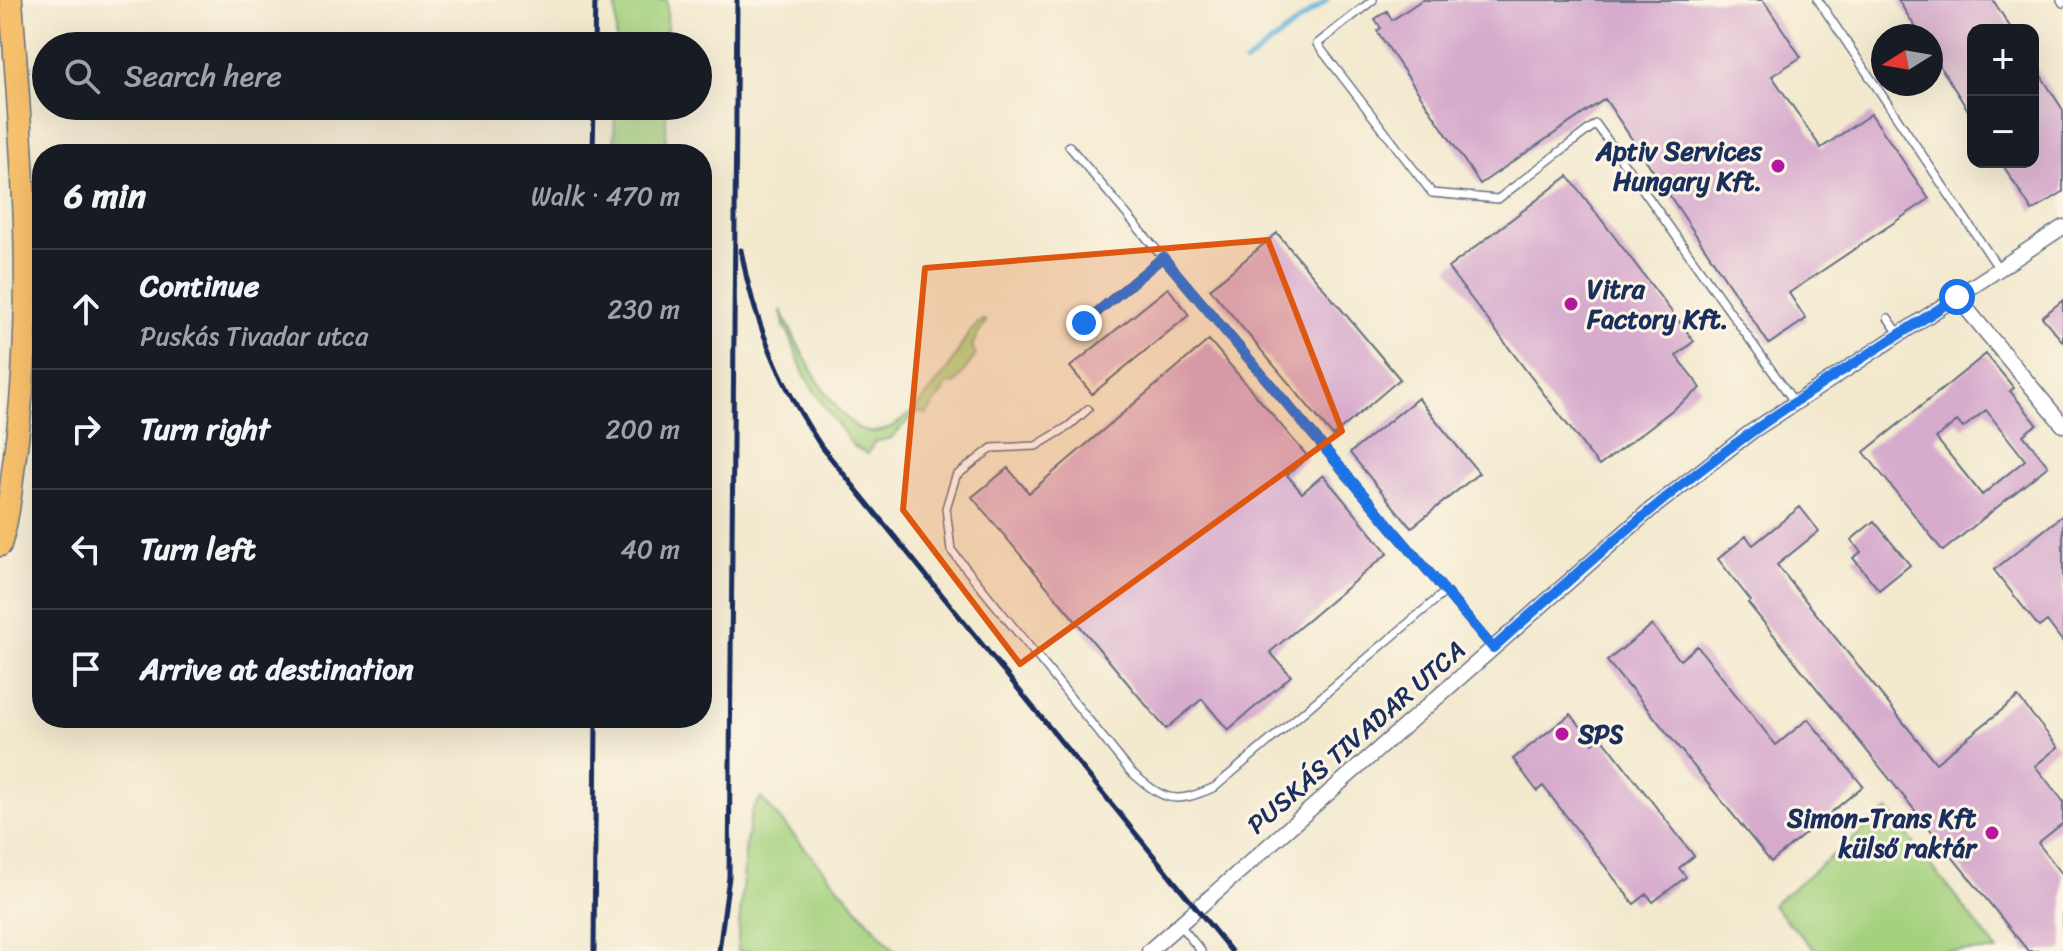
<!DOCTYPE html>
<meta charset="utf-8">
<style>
:root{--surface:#171b24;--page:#242831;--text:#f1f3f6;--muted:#9ea1a6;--line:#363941}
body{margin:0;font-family:Sriracha,sans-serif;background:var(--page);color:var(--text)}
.controls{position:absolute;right:24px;top:24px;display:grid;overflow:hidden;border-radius:16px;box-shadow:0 8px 32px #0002}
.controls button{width:72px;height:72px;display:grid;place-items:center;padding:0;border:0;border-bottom:2px solid var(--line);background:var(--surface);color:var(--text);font:40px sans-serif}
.compass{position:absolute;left:1871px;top:24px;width:72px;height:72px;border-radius:50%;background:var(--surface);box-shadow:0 8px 32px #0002;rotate:259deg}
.stop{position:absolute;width:24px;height:24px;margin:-18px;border:6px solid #1a73e8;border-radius:50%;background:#fff}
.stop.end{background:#1a73e8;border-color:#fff;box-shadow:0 2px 8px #0008}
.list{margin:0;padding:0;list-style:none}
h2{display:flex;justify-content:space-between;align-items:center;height:104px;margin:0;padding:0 32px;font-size:34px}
h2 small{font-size:26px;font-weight:400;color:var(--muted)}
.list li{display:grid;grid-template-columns:52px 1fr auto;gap:24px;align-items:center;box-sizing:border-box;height:120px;padding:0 32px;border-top:2px solid var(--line)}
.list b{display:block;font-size:30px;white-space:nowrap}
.list p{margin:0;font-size:26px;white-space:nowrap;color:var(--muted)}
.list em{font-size:26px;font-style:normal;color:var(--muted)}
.icon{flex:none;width:44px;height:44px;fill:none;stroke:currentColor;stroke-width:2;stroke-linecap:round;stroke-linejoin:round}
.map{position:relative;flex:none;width:2063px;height:951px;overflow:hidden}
.search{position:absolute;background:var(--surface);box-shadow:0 8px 32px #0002;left:32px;top:32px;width:680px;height:88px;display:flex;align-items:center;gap:20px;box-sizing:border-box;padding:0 28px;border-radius:44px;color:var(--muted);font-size:30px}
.panel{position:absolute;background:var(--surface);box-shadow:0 8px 32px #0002;left:32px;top:144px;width:680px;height:584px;border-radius:32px}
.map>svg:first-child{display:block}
</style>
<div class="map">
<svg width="2063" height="951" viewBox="0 0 2063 951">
<rect width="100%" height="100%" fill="#fcf5e5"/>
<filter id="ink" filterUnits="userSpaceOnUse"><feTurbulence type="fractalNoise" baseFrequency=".0125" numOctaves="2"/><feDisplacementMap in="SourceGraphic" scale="16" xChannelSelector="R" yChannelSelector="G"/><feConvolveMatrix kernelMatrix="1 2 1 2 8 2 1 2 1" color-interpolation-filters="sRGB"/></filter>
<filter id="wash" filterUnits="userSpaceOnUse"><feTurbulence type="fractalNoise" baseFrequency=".006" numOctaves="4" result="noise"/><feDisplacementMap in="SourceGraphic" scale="32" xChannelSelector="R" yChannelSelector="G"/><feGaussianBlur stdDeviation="1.8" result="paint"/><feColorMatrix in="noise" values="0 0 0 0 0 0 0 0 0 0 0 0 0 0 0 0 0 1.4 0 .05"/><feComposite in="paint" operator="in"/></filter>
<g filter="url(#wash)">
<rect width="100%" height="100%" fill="#f2e9ce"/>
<path fill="#a4d17e" stroke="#60806e" stroke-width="2" d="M616 0H667V46H616Z
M615 106H666V154H614Z
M781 310C794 338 840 436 874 432 904 429 930 392 947 370 959 353 965 332 982 320L986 321 972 345 976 355 954 385 949 383 927 414 916 412 891 438 874 442 868 454 853 446 818 397 804 374 789 334 785 330Z
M761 798 895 951H737L746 842 752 811Z
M1888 810 1998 951H1816L1772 905Z"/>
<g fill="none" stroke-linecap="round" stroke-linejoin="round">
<path stroke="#5fb3db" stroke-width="5" d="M1245 63 1327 0"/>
</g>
<g id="blocks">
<path fill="#d7abcd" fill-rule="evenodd" d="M1422 0H1763L1801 57 1772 76 1821 148 1871 114 1929 199 1789 293 1806 319 1769 344 1605 99 1480 184 1377 31 1381 28 1375 19 1387 11 1392 20Z
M1898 0H1993L2012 30H1973V118L1931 52V36H1921Z
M2033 63 2063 110V192L2032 211 2001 162H2033Z
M1568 176 1694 341 1676 356 1701 388 1599 466 1448 268Z
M1277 233 1400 379 1333 436 1210 289Z
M1168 288 1189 315 1092 394 1070 367Z
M2063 300V342L2042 317Z
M1209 340 1308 457 1287 475 1302 493 1323 475 1388 553 1270 652 1291 676 1228 730 1202 699 1166 729 972 497 1008 468 1029 493Z
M1986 354 2014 388 2010 391 2037 424 2023 435 2048 466 1943 551 1864 452ZM1986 410 2025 460 1982 495 1936 438 1957 421 1963 428Z
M1418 398 1479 473 1411 528 1350 453Z
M1800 507 1819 531 1777 565 1936 763 2018 697 2058 747 2035 766 2063 801V823L2038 843 2063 875V951H2028L1748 603 1751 601 1718 559 1746 536 1753 545Z
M2063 515V642L2047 621 2039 627 1994 570Z
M1874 521 1910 565 1879 590 1853 558 1861 552 1851 540Z
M1652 625 1680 660 1697 646 1776 745 1808 719 1863 786 1771 862 1630 687 1629 688 1607 661Z
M1571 714 1593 743 1601 736 1694 856 1679 868 1686 877 1653 902 1647 894 1634 904 1543 786 1537 791 1513 759Z"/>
</g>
</g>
<g filter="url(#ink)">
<use href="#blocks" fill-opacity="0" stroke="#667085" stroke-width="2"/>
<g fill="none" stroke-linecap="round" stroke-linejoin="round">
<defs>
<path id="lane" d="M1373 0 1317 44 1432 193 1498 199 1596 124 1795 403
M1818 0 1999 269
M2061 0 2063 3
M1069 146 1493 648
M1888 318 1900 335
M1084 323 1163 257
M1088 409 1069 426 1036 446 992 448 956 476 946 508 951 550 1130 771C1164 800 1172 806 1215 787L1445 592
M1179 924 1201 951"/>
<path id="street" d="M1957 297 2063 425
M1149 951 1649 511 1751 432 2063 227"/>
<path id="primary" d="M0 545C9 515 11 486 15 455 36 304 22 151 11 0"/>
</defs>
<use href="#lane" stroke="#667085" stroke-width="10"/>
<use href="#street" stroke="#667085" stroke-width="17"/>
<use href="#primary" stroke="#667085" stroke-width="25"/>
<use href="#lane" stroke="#fff" stroke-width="7"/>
<use href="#street" stroke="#fff" stroke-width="14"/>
<use href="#primary" stroke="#f7c06c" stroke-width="22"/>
<path stroke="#1b2f5e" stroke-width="5" d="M594 46 595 0
M593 154 594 106
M741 250C753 320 782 387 821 446L1231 951
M594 951 596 718
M719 951 729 877 737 0"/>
</g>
</g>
<g fill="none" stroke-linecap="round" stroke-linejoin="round" filter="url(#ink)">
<path stroke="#1a73e8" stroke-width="10" d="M1084 323 1163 257 1493 648C1576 574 1658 499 1749 434 1816 385 1888 343 1957 297"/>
</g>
<path fill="#de5710" fill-opacity="0.2" stroke="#de5710" stroke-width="6" stroke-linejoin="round" d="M1268 240 1342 431 1020 664 903 510 925 268Z"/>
<g fill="#b5179e" stroke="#fcf5e5" stroke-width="3">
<circle cx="1778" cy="166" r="8"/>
<circle cx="1571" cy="304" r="8"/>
<circle cx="1562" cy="734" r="8"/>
<circle cx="1992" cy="833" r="8"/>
</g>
<g text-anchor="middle" stroke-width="6" stroke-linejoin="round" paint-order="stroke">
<g font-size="26" font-weight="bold" fill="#1b2f5e" stroke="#fcf5e5" text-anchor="end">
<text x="1762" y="160">Aptiv Services<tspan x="1762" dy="30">Hungary Kft.</tspan></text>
<text x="1587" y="298" text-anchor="start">Vitra<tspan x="1587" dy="30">Factory Kft.</tspan></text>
<text x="1578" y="743" text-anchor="start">SPS</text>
<text x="1976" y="827">Simon-Trans Kft<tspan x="1976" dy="30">külső raktár</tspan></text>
</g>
<g font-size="26" fill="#1b2f5e" stroke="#fcf5e5">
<text transform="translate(1356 737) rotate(-41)" y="9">PUSKÁS TIVADAR UTCA</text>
</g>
</g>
</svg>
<div class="controls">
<button>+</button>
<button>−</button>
</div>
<svg class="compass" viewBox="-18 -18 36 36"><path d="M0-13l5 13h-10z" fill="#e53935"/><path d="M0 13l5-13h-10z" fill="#9ea1a6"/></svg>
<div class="stop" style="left:1957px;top:297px"></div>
<div class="stop end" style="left:1084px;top:323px"></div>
<div class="search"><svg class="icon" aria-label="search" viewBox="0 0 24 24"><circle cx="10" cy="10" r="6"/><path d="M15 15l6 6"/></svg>Search here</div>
<section class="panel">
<h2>6 min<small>Walk · 470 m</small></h2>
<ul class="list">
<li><svg class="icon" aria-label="ahead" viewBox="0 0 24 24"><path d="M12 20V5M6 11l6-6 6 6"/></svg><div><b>Continue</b><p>Puskás Tivadar utca</p></div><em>230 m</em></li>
<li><svg class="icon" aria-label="right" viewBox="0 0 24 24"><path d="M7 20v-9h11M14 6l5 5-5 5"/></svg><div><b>Turn right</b></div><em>200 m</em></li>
<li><svg class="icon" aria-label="left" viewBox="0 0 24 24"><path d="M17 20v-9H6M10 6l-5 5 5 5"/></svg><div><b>Turn left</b></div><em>40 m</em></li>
<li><svg class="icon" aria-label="arrive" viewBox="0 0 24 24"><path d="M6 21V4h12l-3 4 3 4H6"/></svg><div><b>Arrive at destination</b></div></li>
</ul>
</section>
</div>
